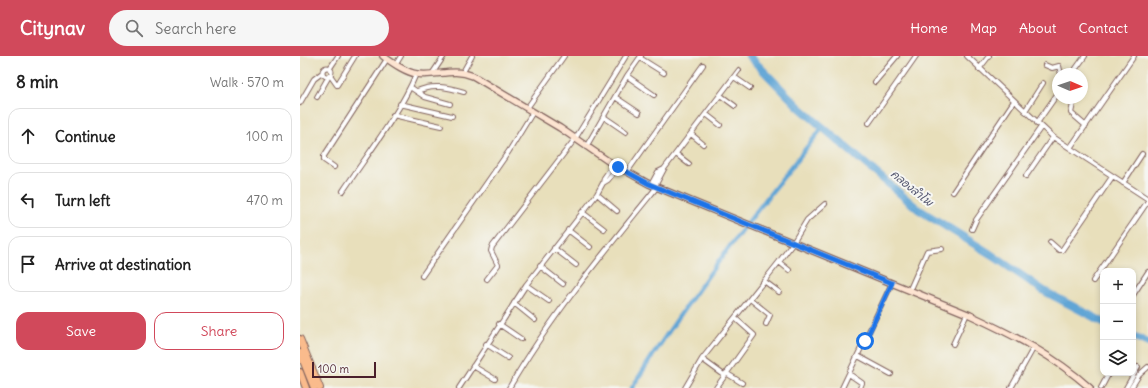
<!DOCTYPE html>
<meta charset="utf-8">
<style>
:root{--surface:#fff;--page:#f6f6f6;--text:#222;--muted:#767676;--line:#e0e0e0;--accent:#d1495b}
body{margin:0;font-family:Delius,"Playpen Sans Thai",sans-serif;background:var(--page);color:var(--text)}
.controls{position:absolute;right:12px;bottom:12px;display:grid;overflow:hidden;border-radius:8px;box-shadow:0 2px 6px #0003}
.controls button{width:36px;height:36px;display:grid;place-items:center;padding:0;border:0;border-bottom:1px solid var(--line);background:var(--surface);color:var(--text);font:20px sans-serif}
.compass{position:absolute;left:752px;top:12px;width:36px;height:36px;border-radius:50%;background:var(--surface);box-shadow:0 2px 6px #0003;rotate:92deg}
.scale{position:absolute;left:12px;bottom:10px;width:64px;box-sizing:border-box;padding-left:4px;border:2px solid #4a1f2b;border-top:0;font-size:11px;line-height:14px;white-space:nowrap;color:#4a1f2b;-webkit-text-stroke:3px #f6f6f2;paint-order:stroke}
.stop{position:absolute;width:12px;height:12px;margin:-9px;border:3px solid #1a73e8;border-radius:50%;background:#fff}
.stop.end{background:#1a73e8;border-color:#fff;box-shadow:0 1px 4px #0008}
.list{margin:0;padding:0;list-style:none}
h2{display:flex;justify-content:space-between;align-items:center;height:52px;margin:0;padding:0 16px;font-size:17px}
h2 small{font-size:13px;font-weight:400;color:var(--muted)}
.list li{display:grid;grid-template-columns:26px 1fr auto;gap:12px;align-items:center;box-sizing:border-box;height:56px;margin:0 8px 8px;padding:0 8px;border:1px solid var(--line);border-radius:12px}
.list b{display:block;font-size:15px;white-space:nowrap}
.list em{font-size:13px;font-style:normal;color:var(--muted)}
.actions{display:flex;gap:8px;padding:12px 16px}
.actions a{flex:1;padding:9px 0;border:1px solid var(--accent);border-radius:12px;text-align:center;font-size:14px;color:var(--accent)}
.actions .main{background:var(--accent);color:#fff}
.icon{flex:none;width:22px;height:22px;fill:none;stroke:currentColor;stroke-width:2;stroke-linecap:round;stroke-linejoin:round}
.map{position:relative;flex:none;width:848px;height:332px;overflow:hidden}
header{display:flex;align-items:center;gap:24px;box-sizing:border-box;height:56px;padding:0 20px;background:var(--accent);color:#fff}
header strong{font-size:19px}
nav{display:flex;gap:22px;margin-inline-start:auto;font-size:14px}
.search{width:280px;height:36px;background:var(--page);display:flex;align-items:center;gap:10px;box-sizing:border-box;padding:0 14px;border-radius:22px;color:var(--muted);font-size:15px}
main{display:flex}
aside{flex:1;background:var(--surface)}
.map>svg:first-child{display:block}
</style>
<header>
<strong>Citynav</strong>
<div class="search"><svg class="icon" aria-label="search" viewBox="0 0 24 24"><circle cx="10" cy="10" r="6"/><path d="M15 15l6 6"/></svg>Search here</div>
<nav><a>Home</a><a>Map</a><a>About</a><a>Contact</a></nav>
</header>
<main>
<aside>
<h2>8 min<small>Walk · 570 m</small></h2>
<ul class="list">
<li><svg class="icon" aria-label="ahead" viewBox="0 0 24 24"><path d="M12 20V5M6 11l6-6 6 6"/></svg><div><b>Continue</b></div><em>100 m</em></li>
<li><svg class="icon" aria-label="left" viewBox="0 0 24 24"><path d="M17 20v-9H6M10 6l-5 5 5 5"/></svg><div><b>Turn left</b></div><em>470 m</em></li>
<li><svg class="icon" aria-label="arrive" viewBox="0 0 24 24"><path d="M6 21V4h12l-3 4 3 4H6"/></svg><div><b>Arrive at destination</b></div></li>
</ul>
<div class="actions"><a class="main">Save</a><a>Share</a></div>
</aside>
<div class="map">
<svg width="848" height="332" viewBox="0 0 848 332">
<rect width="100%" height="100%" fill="#f6f6f2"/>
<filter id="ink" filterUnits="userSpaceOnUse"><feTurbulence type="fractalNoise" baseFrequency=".025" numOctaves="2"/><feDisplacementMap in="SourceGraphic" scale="8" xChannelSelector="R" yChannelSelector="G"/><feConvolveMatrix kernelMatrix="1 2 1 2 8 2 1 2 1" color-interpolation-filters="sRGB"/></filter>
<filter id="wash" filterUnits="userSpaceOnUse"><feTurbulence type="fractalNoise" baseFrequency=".012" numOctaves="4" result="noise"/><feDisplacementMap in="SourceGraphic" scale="16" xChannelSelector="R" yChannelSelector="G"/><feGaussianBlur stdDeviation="0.9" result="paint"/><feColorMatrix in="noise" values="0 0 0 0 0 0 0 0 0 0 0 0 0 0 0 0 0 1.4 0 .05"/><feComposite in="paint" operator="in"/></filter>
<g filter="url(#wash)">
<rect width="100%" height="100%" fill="#e8dfbb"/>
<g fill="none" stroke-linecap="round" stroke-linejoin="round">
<path stroke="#60a5d5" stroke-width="4.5" d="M332 332C389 240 456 155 523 71"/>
<path stroke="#60a5d5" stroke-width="8" d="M449 0 499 51 618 153 689 197 744 235 803 266
M833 280 848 287"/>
</g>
</g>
<g filter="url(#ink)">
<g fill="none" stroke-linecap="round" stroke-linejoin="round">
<defs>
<path id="street" d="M667 0 753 81 848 143
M340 2 364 17
M96 8 101 0
M745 9 752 12 759 10 761 18
M22.5 16a4.5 4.5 0 1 1 9 0a4.5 4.5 0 1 1-9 0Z
M30 12 38 0
M679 13 689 0
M163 16 172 0
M132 18 144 0
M772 18 785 0
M30 19 37 29 55 0
M327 20 354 39
M434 21 450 32
M575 26 597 0
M110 31 125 41 150 48
M117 35C133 28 147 31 164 36
M420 39 435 50
M17 41 29 20
M315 41 339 57
M0 47 14 23 22 17
M100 48 152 60
M773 48 771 57 786 70
M227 52 264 0
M725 55 743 27
M406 58 420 69
M93 59 141 70
M304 61 326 76
M569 67 616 0
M737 67 758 37
M391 78 403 88
M286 91 327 20 341 0
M770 92 834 0
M376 98 389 108
M314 108 304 122 303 127 308 124 318 111
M34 111 24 104V100L87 3
M364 113 439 14
M327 116 403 9
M726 120 753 81
M823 127 842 98
M351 129 358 116 364 113 355 130
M43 135C67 99 100 57 116 18
M653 136 714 45
M297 138 317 155
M282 156 304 173
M672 173 676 164 741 71
M268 174 290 191
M750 186 759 194H762L812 121
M254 192 276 209
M479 206 489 214
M240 210 263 228
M122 220 209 95 233 56
M187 223 198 209 191 195 192 191 275 83 326 0
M464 225 479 236
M793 225 848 145
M226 229 249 245
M610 233 627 195 642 193
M833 239 848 216
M450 243 470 259 466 268
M214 247 235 264
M199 268 221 283
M186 288 208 302
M653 288 667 258
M558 300 591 318
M402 303 424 319
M173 310 195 323
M426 317 442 327
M549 318 562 327 560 332
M159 332 226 229 297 138 303 127
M209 332C251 260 304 196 357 131
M385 332 402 303 479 206 493 187 507 164 525 148
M416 332 454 279 435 262
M542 332 592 227
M711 332 734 291
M801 332 809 317
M826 332 838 311
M831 332 839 319 848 311"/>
<path id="secondary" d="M83 0C93 7 105 16 117 18 137 21 152 11 173 20L260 72 308 105 349 128 670 259C715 280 753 299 790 332"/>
<path id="primary" d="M0 283 20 332
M0 297 14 332
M0 316 6 332"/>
</defs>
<use href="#street" stroke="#81625d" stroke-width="6"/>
<use href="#secondary" stroke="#81625d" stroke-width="8"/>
<use href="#primary" stroke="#81625d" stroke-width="8"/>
<use href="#street" stroke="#fff" stroke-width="4"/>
<use href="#secondary" stroke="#fde4d1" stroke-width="5.5"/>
<use href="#primary" stroke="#fabb8c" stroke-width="6"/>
</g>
</g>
<g fill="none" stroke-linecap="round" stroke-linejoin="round" filter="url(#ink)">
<path stroke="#1a73e8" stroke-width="5" d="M318 111 349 128 371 137 592 227 565 285"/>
</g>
<g text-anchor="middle" stroke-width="4" stroke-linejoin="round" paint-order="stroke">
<g font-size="11" font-style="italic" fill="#53556f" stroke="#f6f6f2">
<text transform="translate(612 132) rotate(39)" y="4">คลองลำโพ</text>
</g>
</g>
</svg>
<div class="controls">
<button>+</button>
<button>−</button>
<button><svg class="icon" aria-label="layers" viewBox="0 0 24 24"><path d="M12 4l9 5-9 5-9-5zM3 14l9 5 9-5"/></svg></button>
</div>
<svg class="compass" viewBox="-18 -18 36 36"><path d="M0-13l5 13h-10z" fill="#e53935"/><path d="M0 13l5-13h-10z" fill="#767676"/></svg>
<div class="scale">100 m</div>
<div class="stop" style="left:565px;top:285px"></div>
<div class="stop end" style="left:318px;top:111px"></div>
</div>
</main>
